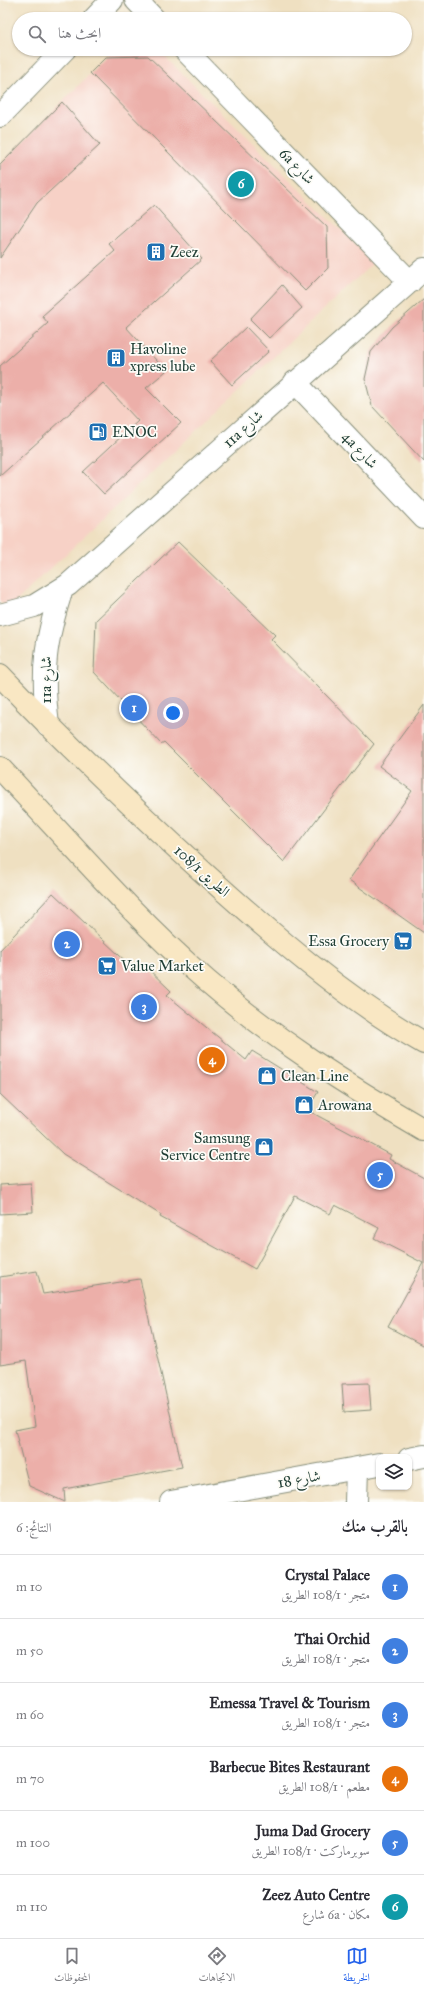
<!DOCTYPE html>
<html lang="ar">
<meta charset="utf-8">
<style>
:root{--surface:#fff;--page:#f7f7f7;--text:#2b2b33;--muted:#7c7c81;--line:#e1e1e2;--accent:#2563eb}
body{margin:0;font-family:"IM FELL Great Primer",Amiri,serif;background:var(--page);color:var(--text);direction:rtl}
.controls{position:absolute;right:12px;bottom:12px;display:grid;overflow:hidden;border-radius:8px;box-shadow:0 1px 3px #0004}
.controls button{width:36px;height:36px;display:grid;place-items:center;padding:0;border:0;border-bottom:1px solid var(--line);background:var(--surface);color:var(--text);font:20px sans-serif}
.you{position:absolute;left:173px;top:713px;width:14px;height:14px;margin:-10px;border:3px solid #fff;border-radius:50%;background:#1a73e8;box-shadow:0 0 0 6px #1a73e833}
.badge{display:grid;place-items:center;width:26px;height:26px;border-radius:50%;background:var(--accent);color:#fff;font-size:13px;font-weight:700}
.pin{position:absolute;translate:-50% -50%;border:2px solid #fff;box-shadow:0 1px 4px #0006}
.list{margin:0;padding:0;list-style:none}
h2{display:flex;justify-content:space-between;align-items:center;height:52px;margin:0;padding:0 16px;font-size:17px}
h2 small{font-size:13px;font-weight:400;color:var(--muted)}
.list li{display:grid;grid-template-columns:26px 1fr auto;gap:12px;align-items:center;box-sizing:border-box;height:64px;padding:0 16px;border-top:1px solid var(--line)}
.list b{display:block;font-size:15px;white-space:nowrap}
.list p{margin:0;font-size:13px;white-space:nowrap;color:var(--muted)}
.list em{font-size:13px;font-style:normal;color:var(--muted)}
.icon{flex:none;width:22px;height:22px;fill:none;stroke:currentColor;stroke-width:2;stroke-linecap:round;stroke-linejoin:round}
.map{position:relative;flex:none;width:424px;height:1502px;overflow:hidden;direction:ltr}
.search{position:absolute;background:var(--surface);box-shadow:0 1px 3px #0004;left:12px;right:12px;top:12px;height:44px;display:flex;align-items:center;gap:10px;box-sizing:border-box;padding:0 14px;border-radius:22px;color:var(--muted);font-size:15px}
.sheet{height:436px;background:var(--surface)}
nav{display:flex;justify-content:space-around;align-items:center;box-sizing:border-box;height:56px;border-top:1px solid var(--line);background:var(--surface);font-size:11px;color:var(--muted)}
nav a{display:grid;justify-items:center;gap:2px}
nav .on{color:var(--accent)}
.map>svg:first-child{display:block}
</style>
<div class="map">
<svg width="424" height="1502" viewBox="0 0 424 1502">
<rect width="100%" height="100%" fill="#fdfcf7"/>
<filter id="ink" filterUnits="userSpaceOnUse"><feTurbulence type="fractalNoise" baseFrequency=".025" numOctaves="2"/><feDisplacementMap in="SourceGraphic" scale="8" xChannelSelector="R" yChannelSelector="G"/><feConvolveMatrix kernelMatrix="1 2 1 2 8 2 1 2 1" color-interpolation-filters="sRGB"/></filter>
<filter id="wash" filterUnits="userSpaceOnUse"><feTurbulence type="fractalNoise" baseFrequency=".012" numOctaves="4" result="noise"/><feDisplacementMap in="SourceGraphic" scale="16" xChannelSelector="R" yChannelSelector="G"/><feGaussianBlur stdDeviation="0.9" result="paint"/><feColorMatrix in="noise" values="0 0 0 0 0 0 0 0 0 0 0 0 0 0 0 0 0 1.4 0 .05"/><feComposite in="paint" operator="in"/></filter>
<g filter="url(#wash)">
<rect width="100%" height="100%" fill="#efe0c1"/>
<path fill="#f7d1c6" d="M114 49H157L374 262 8 609 0 601V166Z"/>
<g id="blocks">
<path fill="#ecafa9" d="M148 56 327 227 328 268 305 291 90 73 106 57Z
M62 102 100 145 37 203 0 258V165Z
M154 205 202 259 126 327 166 371 146 388 181 423 104 494 83 472 138 421 103 383 0 476V366L48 323 42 316 115 251 109 244Z
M282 285 302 308 269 338 250 319Z
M424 299V462L372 406 365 379 371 352 392 327Z
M246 327 269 351 232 385 210 361Z
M178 542 275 635 271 639 374 744 284 862 164 742 161 744 94 672 96 620Z
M424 705V933L349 880 412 791 379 766Z
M53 893 135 970 142 963 171 991 167 995 246 1060 252 1051 318 1092 307 1110 391 1155 389 1159 424 1178V1346L388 1327 423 1263 374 1238 379 1228 335 1205 330 1214 295 1196 255 1269 160 1217 161 1215 63 1154 0 1094V950Z
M31 1183 33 1212 0 1214V1185Z
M37 1271 43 1294 140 1279 182 1467 64 1489 65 1502 29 1486 15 1430 35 1426 26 1361 0 1365V1277Z
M369 1383 371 1410 344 1412 342 1384Z"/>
</g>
</g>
<g filter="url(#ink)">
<use href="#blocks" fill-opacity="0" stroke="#878e7a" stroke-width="1"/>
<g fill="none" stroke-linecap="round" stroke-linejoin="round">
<defs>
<path id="street" d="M136 0 154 19
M94 19 112 0
M184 49 410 282
M0 116 65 49
M295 382 424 518
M0 615 34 606 68 585 424 269
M48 725C41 671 45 641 62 589
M409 1459 424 1456
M171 1502 379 1464
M356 1502 357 1468"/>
<path id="secondary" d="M0 675C66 744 134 809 204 873 273 935 343 997 424 1043
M0 768C68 840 132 916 207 981 274 1039 348 1086 424 1130"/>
</defs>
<use href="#street" stroke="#878e7a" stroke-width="24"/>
<use href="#secondary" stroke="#878e7a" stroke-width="24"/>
<use href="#street" stroke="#fff" stroke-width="22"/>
<use href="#secondary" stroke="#f9e7c3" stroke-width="22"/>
</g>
</g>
<defs>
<symbol id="building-square" viewBox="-11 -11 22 22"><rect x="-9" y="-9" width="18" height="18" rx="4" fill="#1f6fb2" stroke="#fdfcf7"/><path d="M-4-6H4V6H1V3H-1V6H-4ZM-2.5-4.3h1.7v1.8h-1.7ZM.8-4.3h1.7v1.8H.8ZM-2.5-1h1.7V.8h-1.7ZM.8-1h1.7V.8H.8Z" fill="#fff"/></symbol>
<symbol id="fuel-square" viewBox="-11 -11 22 22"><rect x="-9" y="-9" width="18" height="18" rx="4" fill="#1f6fb2" stroke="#fdfcf7"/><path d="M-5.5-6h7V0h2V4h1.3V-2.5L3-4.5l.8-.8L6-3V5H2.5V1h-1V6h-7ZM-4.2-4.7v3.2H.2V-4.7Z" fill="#fff"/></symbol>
<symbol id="supermarket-square" viewBox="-11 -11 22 22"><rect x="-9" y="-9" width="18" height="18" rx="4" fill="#1f6fb2" stroke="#fdfcf7"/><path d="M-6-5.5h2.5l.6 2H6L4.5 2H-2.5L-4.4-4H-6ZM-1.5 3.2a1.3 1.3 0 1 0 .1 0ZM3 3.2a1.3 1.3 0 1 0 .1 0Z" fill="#fff"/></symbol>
<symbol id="shop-square" viewBox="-11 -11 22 22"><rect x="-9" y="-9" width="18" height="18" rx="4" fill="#1f6fb2" stroke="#fdfcf7"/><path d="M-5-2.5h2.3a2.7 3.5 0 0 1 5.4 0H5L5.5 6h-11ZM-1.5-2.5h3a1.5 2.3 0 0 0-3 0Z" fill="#fff"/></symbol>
</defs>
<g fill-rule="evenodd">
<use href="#building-square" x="145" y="241" width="22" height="22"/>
<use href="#building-square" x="105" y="347" width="22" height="22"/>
<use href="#fuel-square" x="87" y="421" width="22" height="22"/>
<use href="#supermarket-square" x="392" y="930" width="22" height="22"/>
<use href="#supermarket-square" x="96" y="955" width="22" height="22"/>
<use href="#shop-square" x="256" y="1065" width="22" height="22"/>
<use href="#shop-square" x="293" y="1094" width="22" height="22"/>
<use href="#shop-square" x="253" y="1136" width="22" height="22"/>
</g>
<g text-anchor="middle" stroke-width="3.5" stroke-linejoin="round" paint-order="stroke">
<g font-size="15" fill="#1f3d34" stroke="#fdfcf7">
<text transform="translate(297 166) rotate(46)" y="5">6a شارع</text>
<text transform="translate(243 429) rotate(-42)" y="5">11a شارع</text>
<text transform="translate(360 450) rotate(47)" y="5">4a شارع</text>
<text transform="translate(46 680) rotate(-90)" y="5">11a شارع</text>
<text transform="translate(202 871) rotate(42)" y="5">108/1 الطريق</text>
<text transform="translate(299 1479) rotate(-10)" y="5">شارع 18</text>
</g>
<g font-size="15" fill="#1f3d34" stroke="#fdfcf7" text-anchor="start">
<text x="170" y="257">Zeez</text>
<text x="130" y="354">Havoline<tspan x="130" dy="17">xpress lube</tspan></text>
<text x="112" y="437">ENOC</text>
<text x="389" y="946" text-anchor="end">Essa Grocery</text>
<text x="121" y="971">Value Market</text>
<text x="281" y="1081">Clean Line</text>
<text x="318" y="1110">Arowana</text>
<text x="250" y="1143" text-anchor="end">Samsung<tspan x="250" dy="17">Service Centre</tspan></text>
</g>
</g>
</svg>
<div class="controls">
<button><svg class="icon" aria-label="layers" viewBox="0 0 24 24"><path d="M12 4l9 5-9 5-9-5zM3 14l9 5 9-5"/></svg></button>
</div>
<div class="you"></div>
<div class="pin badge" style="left:134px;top:708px;background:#3f7fe0">1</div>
<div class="pin badge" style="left:67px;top:944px;background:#3f7fe0">2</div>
<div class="pin badge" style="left:144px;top:1007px;background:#3f7fe0">3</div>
<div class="pin badge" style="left:212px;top:1060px;background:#e8710a">4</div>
<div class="pin badge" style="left:380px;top:1175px;background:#3f7fe0">5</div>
<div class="pin badge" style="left:241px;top:184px;background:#0f9aa8">6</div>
<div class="search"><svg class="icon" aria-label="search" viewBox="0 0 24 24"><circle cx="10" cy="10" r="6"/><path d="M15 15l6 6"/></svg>ابحث هنا</div>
</div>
<section class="sheet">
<h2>بالقرب منك<small>النتائج: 6</small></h2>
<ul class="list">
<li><span class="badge" style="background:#3f7fe0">1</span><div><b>Crystal Palace</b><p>متجر · 108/1 الطريق</p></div><em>10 m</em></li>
<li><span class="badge" style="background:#3f7fe0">2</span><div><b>Thai Orchid</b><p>متجر · 108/1 الطريق</p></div><em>50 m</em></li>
<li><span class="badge" style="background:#3f7fe0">3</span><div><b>Emessa Travel &amp; Tourism</b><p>متجر · 108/1 الطريق</p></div><em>60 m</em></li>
<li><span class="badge" style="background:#e8710a">4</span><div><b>Barbecue Bites Restaurant</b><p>مطعم · 108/1 الطريق</p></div><em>70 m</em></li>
<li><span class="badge" style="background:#3f7fe0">5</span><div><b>Juma Dad Grocery</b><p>سوبرماركت · 108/1 الطريق</p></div><em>100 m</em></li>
<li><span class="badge" style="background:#0f9aa8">6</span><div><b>Zeez Auto Centre</b><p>مكان · 6a شارع</p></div><em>110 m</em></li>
</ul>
</section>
<nav>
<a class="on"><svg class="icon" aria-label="map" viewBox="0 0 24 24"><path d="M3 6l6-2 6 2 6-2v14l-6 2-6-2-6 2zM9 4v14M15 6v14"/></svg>الخريطة</a>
<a><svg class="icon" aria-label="directions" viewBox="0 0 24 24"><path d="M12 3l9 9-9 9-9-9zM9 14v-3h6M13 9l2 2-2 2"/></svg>الاتجاهات</a>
<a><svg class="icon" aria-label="saved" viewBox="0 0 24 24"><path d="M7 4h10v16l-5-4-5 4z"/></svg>المحفوظات</a>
</nav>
